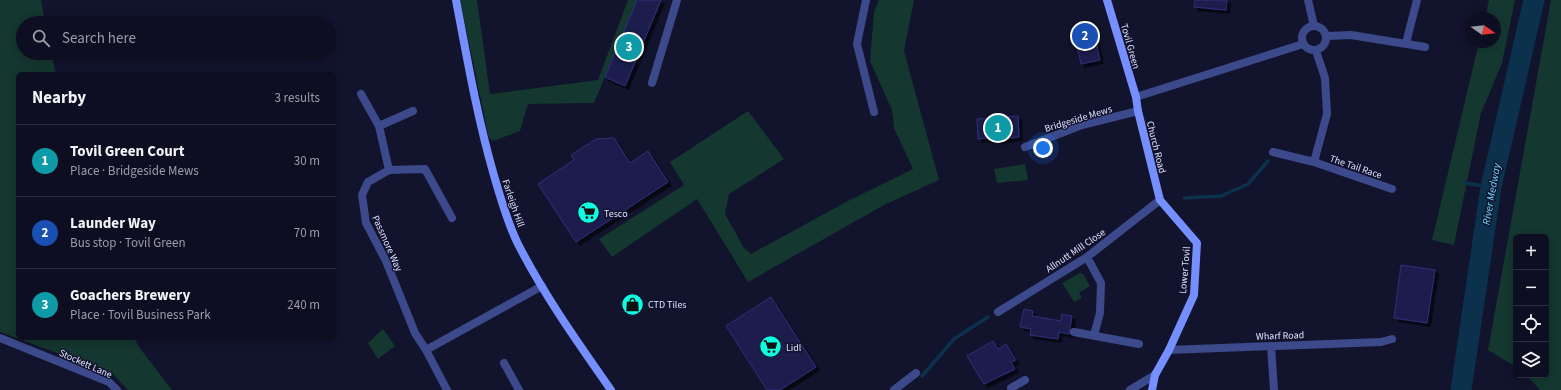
<!DOCTYPE html>
<meta charset="utf-8">
<style>
:root{--surface:#0e0e22;--page:#1c1c2f;--text:#f1f3f6;--muted:#9b9ca5;--line:#2e2e40;--accent:#0affe3}
body{margin:0;font-family:"Source Sans 3",sans-serif;background:var(--page);color:var(--text)}
.controls{position:absolute;right:12px;bottom:12px;display:grid;overflow:hidden;border-radius:6px;box-shadow:0 2px 10px #0003}
.controls button{width:36px;height:36px;display:grid;place-items:center;padding:0;border:0;border-bottom:1px solid var(--line);background:var(--surface);color:var(--text);font:20px sans-serif}
.compass{position:absolute;left:1465px;top:12px;width:36px;height:36px;border-radius:50%;background:var(--surface);box-shadow:0 2px 10px #0003;rotate:104deg}
.you{position:absolute;left:1043px;top:148px;width:14px;height:14px;margin:-10px;border:3px solid #fff;border-radius:50%;background:#1a73e8;box-shadow:0 0 0 6px #1a73e833}
.badge{display:grid;place-items:center;width:26px;height:26px;border-radius:50%;background:var(--accent);color:#fff;font-size:13px;font-weight:700}
.pin{position:absolute;translate:-50% -50%;border:2px solid #fff;box-shadow:0 1px 4px #0006}
.list{margin:0;padding:0;list-style:none}
h2{display:flex;justify-content:space-between;align-items:center;height:52px;margin:0;padding:0 16px;font-size:17px}
h2 small{font-size:13px;font-weight:400;color:var(--muted)}
.list li{display:grid;grid-template-columns:26px 1fr auto;gap:12px;align-items:center;box-sizing:border-box;height:72px;padding:0 16px;border-top:1px solid var(--line)}
.list b{display:block;font-size:15px;white-space:nowrap}
.list p{margin:0;font-size:13px;white-space:nowrap;color:var(--muted)}
.list em{font-size:13px;font-style:normal;color:var(--muted)}
.icon{flex:none;width:22px;height:22px;fill:none;stroke:currentColor;stroke-width:2;stroke-linecap:round;stroke-linejoin:round}
.map{position:relative;flex:none;width:1561px;height:390px;overflow:hidden}
.search{position:absolute;background:var(--surface);box-shadow:0 2px 10px #0003;left:16px;top:16px;width:320px;height:44px;display:flex;align-items:center;gap:10px;box-sizing:border-box;padding:0 14px;border-radius:22px;color:var(--muted);font-size:15px}
.panel{position:absolute;background:var(--surface);box-shadow:0 2px 10px #0003;left:16px;top:72px;width:320px;height:268px;border-radius:6px}
.map>svg:first-child{display:block}
</style>
<div class="map">
<svg width="1561" height="390" viewBox="0 0 1561 390">
<defs>
<filter id="shadow"><feDropShadow dx="3.5" dy="3.5" stdDeviation="0" flood-color="#0009"/></filter>
</defs>
<rect width="100%" height="100%" fill="#12132d"/>
<path fill="#14372f" d="M0 0H41L45 23H23V53H51L56 74H18V338H134L139 347 172 390H128L112 373 0 332Z
M460 0H477L490 94 598 80 628 0H637L594 103 528 104 520 131 493 141 489 138Z
M879 0H914L904 51 939 180 884 205 748 282 697 199 612 257 599 239 684 185 670 162 748 111 784 159 729 194 725 214 744 248 751 254 844 203 913 169 894 128 892 110 870 61 874 12Z
M1489 0H1515L1502 63 1481 113 1454 245 1432 240 1479 42H1495V18H1485Z
M1551 0H1561V390H1540L1526 375H1546V237H1516V367L1488 350Z
M1025 164 1028 180 997 183 994 169Z
M1080 273 1083 274 1090 286 1079 293 1082 298 1074 302 1062 283Z
M383 329 395 346 378 359 368 343Z"/>
<g fill="none" stroke-linecap="round" stroke-linejoin="round">
<path stroke="#0b314d" stroke-width="3.5" d="M1465 183 1491 187
M1184 198 1221 196 1248 184 1268 161
M922 376 954 339 988 317"/>
<path stroke="#0b314d" stroke-width="21" d="M1461 390 1491 187 1534 0"/>
</g>
<path fill="#1d1e4e" stroke="#2f307b" filter="url(#shadow)" d="M637 0H661L625 86 605 77Z
M1195 0H1227L1226 10 1194 7Z
M1093 29 1100 60 1081 64 1074 33Z
M1018 116 1019 137 996 140V137L978 139 977 119Z
M614 138 630 163 648 151 668 182 576 242 538 184 574 160 571 155 596 139Z
M1401 265 1435 270 1427 323 1394 318Z
M771 297 816 367 780 390H767L726 326Z
M1024 309 1033 311 1032 316 1061 321 1062 314 1072 316 1069 334 1059 332 1058 339 1030 335 1031 329 1020 327Z
M993 341 998 349 1006 344 1016 360 1011 362 1015 369 984 384 967 356Z"/>
<g fill="none" stroke-linecap="round" stroke-linejoin="round">
<path stroke="#3c4a8c" stroke-width="8" d="M866 0 857 44 874 112
M1308 0 1314 26
M1302 38a12 12 0 1 1 24 0a12 12 0 1 1-24 0Z
M1327 36 1351 35 1425 47
M1406 43 1417 0
M652 83 677 0
M361 94 379 126 389 170
M1136 97 1303 44
M379 126 413 111
M1025 147 1082 125 1138 111
M1273 152 1314 162 1392 189
M1314 162 1327 114 1325 78 1316 51
M452 218 425 169 389 170 368 182 362 195 366 223 386 261 415 333 426 350 542 286
M1087 257 1101 283 1100 313 1094 335
M998 312 1087 257 1160 200
M1074 332 1139 344
M0 338 109 382 117 390
M1271 346 1274 390
M426 350 447 390
M1169 350 1381 342 1392 339
M504 363 519 390
M1011 388 1025 380
M894 390 916 373
M1130 390 1155 375"/>
<path stroke="#758fff" stroke-width="8" d="M456 0C467 58 477 116 493 172 500 196 507 222 518 244 544 295 578 343 611 390
M1107 0 1136 97 1138 111 1160 200 1197 243 1194 295 1169 350 1155 375 1152 390"/>
</g>
<defs>
<symbol id="supermarket-disc" viewBox="-11 -11 22 22"><circle r="9.5" fill="#0affe3" stroke="#12132d"/><path d="M-6-5.5h2.5l.6 2H6L4.5 2H-2.5L-4.4-4H-6ZM-1.5 3.2a1.3 1.3 0 1 0 .1 0ZM3 3.2a1.3 1.3 0 1 0 .1 0Z" fill="#111"/></symbol>
<symbol id="shop-disc" viewBox="-11 -11 22 22"><circle r="9.5" fill="#0affe3" stroke="#12132d"/><path d="M-5-2.5h2.3a2.7 3.5 0 0 1 5.4 0H5L5.5 6h-11ZM-1.5-2.5h3a1.5 2.3 0 0 0-3 0Z" fill="#111"/></symbol>
</defs>
<g fill-rule="evenodd">
<use href="#supermarket-disc" x="576" y="200" width="25" height="25"/>
<use href="#shop-disc" x="620" y="292" width="25" height="25"/>
<use href="#supermarket-disc" x="758" y="334" width="25" height="25"/>
</g>
<g text-anchor="middle" stroke-width="3" stroke-linejoin="round" paint-order="stroke">
<g font-size="10" fill="#dee1ff" stroke="#12132d">
<text transform="translate(1131 46) rotate(74)" y="4">Tovil Green</text>
<text transform="translate(1078 118) rotate(-17)" y="4">Bridgeside Mews</text>
<text transform="translate(1157 147) rotate(76)" y="4">Church Road</text>
<text transform="translate(1356 166) rotate(19)" y="4">The Tail Race</text>
<text transform="translate(514 203) rotate(71)" y="4">Farleigh Hill</text>
<text transform="translate(388 243) rotate(66)" y="4">Passmore Way</text>
<text transform="translate(1075 250) rotate(-34)" y="4">Allnutt Mill Close</text>
<text transform="translate(1184 270) rotate(-85)" y="4">Lower Tovil</text>
<text transform="translate(1280 335) rotate(-2)" y="4">Wharf Road</text>
<text transform="translate(86 363) rotate(24)" y="4">Stockett Lane</text>
</g>
<g font-size="10" fill="#dee1ff" stroke="#12132d" text-anchor="start">
<text x="604" y="217">Tesco</text>
<text x="648" y="308">CTD Tiles</text>
<text x="786" y="351">Lidl</text>
</g>
<g font-size="11" font-style="italic" fill="#6cdaff" stroke="#12132d">
<text transform="translate(1491 194) rotate(-80)" y="4">River Medway</text>
</g>
</g>
</svg>
<div class="controls">
<button>+</button>
<button>−</button>
<button><svg class="icon" aria-label="locate" viewBox="0 0 24 24"><circle cx="12" cy="12" r="6"/><path d="M12 2v4M12 18v4M2 12h4M18 12h4"/></svg></button>
<button><svg class="icon" aria-label="layers" viewBox="0 0 24 24"><path d="M12 4l9 5-9 5-9-5zM3 14l9 5 9-5"/></svg></button>
</div>
<svg class="compass" viewBox="-18 -18 36 36"><path d="M0-13l5 13h-10z" fill="#e53935"/><path d="M0 13l5-13h-10z" fill="#9b9ca5"/></svg>
<div class="you"></div>
<div class="pin badge" style="left:998px;top:128px;background:#0f9aa8">1</div>
<div class="pin badge" style="left:1085px;top:36px;background:#1a4fb4">2</div>
<div class="pin badge" style="left:629px;top:47px;background:#0f9aa8">3</div>
<div class="search"><svg class="icon" aria-label="search" viewBox="0 0 24 24"><circle cx="10" cy="10" r="6"/><path d="M15 15l6 6"/></svg>Search here</div>
<section class="panel">
<h2>Nearby<small>3 results</small></h2>
<ul class="list">
<li><span class="badge" style="background:#0f9aa8">1</span><div><b>Tovil Green Court</b><p>Place · Bridgeside Mews</p></div><em>30 m</em></li>
<li><span class="badge" style="background:#1a4fb4">2</span><div><b>Launder Way</b><p>Bus stop · Tovil Green</p></div><em>70 m</em></li>
<li><span class="badge" style="background:#0f9aa8">3</span><div><b>Goachers Brewery</b><p>Place · Tovil Business Park</p></div><em>240 m</em></li>
</ul>
</section>
</div>
